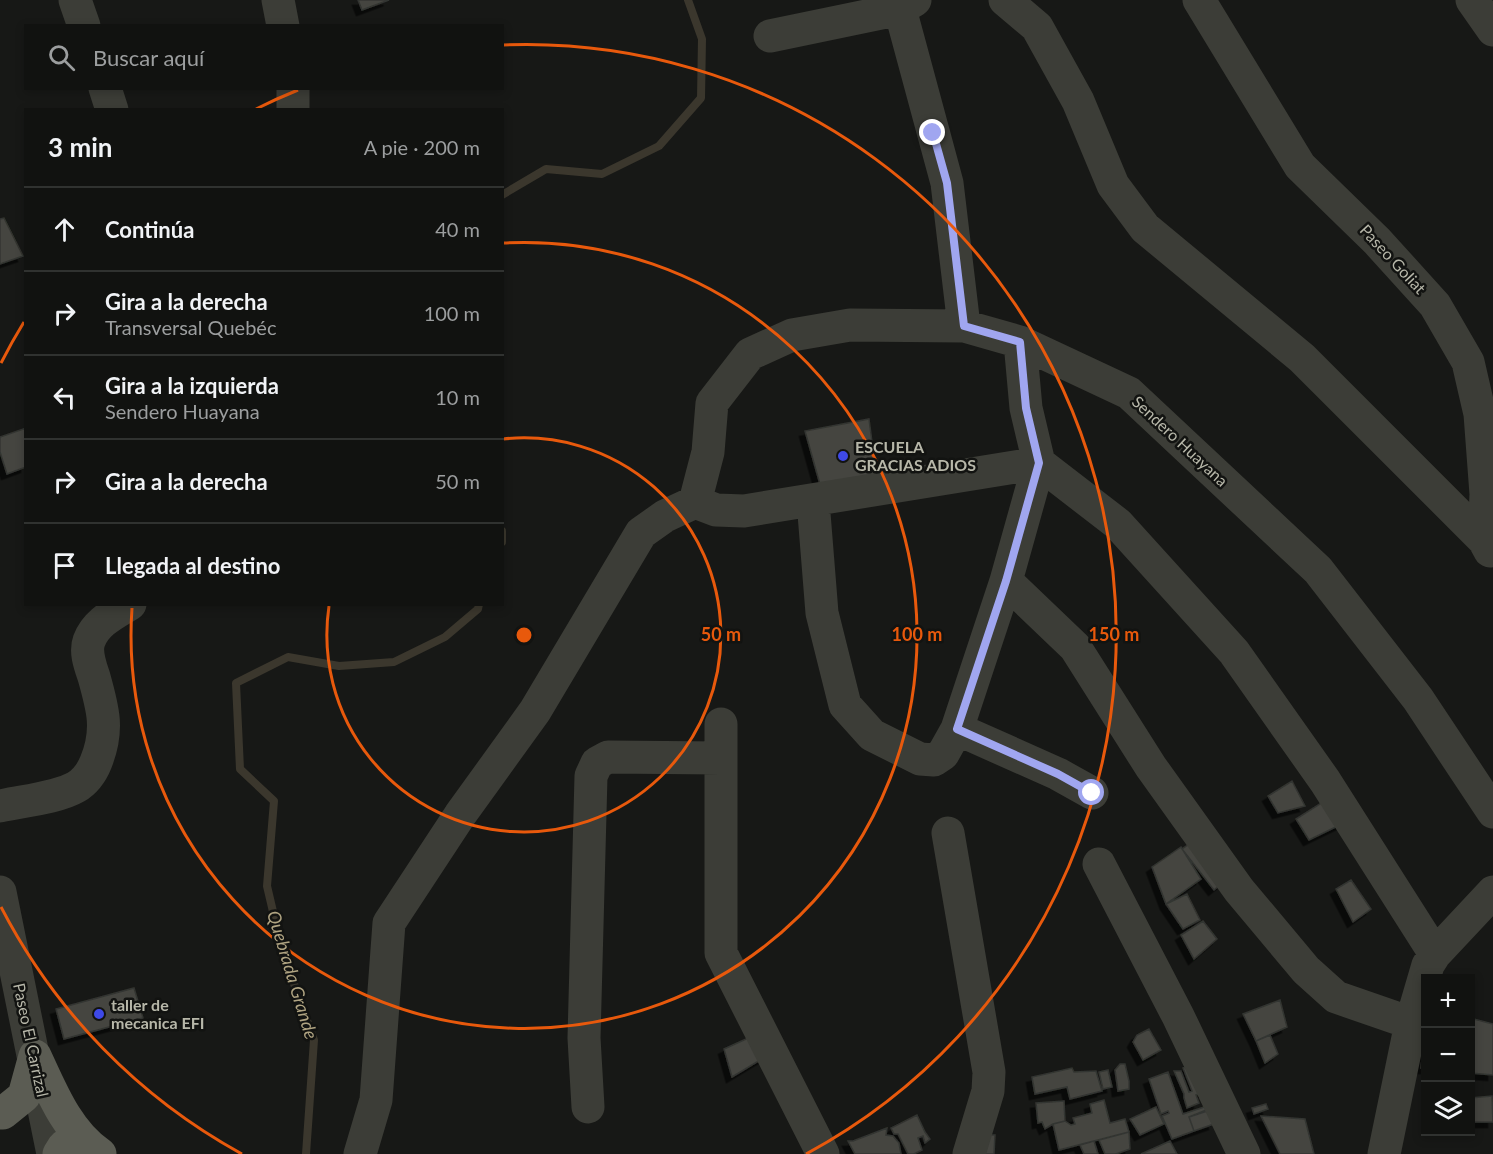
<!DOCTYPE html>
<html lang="es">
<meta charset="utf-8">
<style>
:root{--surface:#111210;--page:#1e201e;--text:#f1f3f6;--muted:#9c9e9f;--line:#303230}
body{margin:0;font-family:Lato,sans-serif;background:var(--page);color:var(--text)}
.controls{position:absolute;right:18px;bottom:18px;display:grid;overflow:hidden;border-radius:0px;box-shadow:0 3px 9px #0003}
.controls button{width:54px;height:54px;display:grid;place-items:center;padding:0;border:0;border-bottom:2px solid var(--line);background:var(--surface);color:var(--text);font:30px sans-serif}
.stop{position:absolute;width:18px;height:18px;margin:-14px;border:4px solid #a0a6f0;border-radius:50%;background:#fff}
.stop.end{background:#a0a6f0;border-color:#fff;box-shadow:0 2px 6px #0008}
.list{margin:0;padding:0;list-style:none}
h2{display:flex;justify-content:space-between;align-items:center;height:78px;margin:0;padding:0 24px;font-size:26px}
h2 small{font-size:20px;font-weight:400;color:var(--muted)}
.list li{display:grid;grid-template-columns:39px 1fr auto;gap:18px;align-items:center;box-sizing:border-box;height:84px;padding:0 24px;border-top:2px solid var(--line)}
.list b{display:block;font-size:22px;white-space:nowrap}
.list p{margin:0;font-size:20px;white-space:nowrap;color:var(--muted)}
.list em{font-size:20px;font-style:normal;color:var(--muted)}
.icon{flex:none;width:33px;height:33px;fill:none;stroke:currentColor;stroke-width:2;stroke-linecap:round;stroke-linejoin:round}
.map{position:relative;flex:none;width:1493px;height:1154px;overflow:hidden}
.search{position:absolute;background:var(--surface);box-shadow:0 3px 9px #0003;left:24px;top:24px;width:480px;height:66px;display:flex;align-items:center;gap:15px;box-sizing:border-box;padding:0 21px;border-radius:0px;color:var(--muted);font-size:22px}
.panel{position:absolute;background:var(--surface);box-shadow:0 3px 9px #0003;left:24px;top:108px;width:480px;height:498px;border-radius:0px}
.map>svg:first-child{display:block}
</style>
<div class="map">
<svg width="1493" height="1154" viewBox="0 0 1493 1154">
<defs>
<filter id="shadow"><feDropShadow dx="-5.5" dy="5.5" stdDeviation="0" flood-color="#0009"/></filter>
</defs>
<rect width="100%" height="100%" fill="#171816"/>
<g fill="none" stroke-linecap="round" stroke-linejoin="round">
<path stroke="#3b372d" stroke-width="8" d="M502 195 546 169 602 174 659 146 701 98 702 39 688 0
M502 531V542
M306 1154 314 1040 282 950 267 886 274 801 240 769 236 683 288 657 339 666 394 662 445 637 478 609 479 604"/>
</g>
<path fill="#444540" stroke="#333430" stroke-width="1.5" filter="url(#shadow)" d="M358 0H389L362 10Z
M4 218 23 256 0 264V219Z
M869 419 877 480 821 488 805 431Z
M26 428V467L7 474 0 452V437Z
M1292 781 1305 806 1278 813 1268 796Z
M1329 798 1342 824 1309 840 1296 819Z
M1198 838 1227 879 1214 890 1182 849Z
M1181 847 1201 879 1166 904 1152 867Z
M1351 880 1371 909 1353 922 1336 889Z
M1187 894 1200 920 1183 929 1166 904Z
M1203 921 1217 939 1194 959 1181 935Z
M134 988 143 1018 64 1039 56 1009Z
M1280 1000 1287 1027 1256 1041 1243 1014Z
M1470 1018 1493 1024V1075L1470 1073Z
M1426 1025V1068H1421Z
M1149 1029 1161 1050 1143 1060 1133 1042 1137 1035Z
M757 1034 767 1056 732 1077 724 1049Z
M1270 1035 1278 1054 1265 1063 1256 1041Z
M1199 1062 1209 1090 1196 1095 1199 1103 1187 1108 1184 1098V1094L1174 1071H1181L1189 1092 1192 1091 1183 1068Z
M1120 1064H1125L1129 1081V1089L1118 1091 1115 1070Z
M1072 1068 1074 1072 1096 1071 1102 1091 1070 1099 1067 1087 1035 1094 1032 1077Z
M1108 1070 1112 1087 1103 1089 1099 1072Z
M1168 1072 1183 1114 1216 1103 1209 1109 1189 1117 1194 1131 1172 1139 1162 1116 1169 1113 1168 1111 1161 1114 1149 1079Z
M1492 1096 1493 1122H1470V1098Z
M1104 1100 1110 1123 1125 1119 1129 1132 1059 1150 1053 1124 1065 1121 1071 1125 1075 1124 1073 1118 1092 1113 1090 1104Z
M1064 1101 1065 1121 1053 1124 1045 1129 1042 1122 1038 1123 1036 1103Z
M1266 1104 1268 1109 1254 1114 1252 1108Z
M1156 1107 1164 1124 1140 1135 1130 1119Z
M1210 1110 1214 1124 1194 1131 1189 1117Z
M917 1115 925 1132 930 1139 925 1143 923 1136 918 1138 922 1150 914 1154H908L898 1134H894L891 1128Z
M1261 1116 1305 1119 1314 1154H1280Z
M887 1128 886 1135 893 1136 899 1143 901 1154H855L848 1141H853Z
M1129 1132 1130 1149 1116 1154H1105L1099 1140Z
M987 1135H995L994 1154H966Z
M1094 1141 1098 1154H1084L1080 1145Z
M1170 1141 1177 1154H1141Z"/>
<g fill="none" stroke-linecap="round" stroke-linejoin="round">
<path stroke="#3c3d37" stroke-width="33" d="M75 0 84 26
M278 0 283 26
M1005 0 1037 27 1078 101 1113 185 1145 228 1302 358 1484 540
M1199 0 1300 166 1377 241 1435 305 1468 362 1480 414 1486 494 1484 540 1490 551
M1472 0 1493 30
M900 9 947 183 964 326
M770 36 900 9 915 0
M105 88 112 110
M293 88V110
M813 501 822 613 845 705 872 735 920 759 934 760 943 754 957 729 1006 581 1039 463 1026 408 1020 342
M695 502 708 452 712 403 750 354 792 335 850 325 964 326 1020 342 1129 393 1318 570 1418 699 1493 812
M1006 581 1075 647 1151 767 1239 890 1306 970 1336 997 1411 1023
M721 724V953L823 1154
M957 729 1058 774 1092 793
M0 806C22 801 57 798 76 787 86 781 92 772 96 762 109 730 103 709 94 677 90 665 85 652 89 641 96 622 114 614 130 604
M948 833 989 1072 988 1091 969 1154
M1099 864 1178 1016 1244 1154
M0 892 53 1154
M588 1107 584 1038 591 776 597 763 608 757 721 758
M360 1154 376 1100 389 923 460 815 535 711 641 533 665 516 695 502 716 510 744 511 1039 463 1118 524 1234 652 1325 781 1435 954
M1384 1154 1411 1023 1428 965 1435 954 1493 892"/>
<path stroke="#5b5c53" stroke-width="33" d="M35 1056C51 1090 67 1132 100 1154
M0 1113H3L24 1096 35 1056
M59 1154 64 1146 74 1142 87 1146"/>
</g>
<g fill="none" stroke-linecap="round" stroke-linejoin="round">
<path stroke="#a0a6f0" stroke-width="8" d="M933 133 947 183 964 326 1020 342 1026 408 1039 463 1006 581 957 729 1058 774 1092 793"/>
</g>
<g fill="none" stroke="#e8590c" stroke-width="3">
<path d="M503 439A197 197 0 1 1 329 606"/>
<path d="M503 243A393 393 0 1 1 132 608"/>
<path d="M242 1154A590 590 0 0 1 1 907M1 363A590 590 0 0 1 24 322M256 109A590 590 0 0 1 298 90M503 45A590 590 0 0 1 806 1154"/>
</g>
<g fill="#3e49e8" stroke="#121311" stroke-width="2">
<circle cx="843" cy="456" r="6"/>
<circle cx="99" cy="1014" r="6"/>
</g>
<g text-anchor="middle" stroke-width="5" stroke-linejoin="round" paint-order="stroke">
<g font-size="16" fill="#b7b7a9" stroke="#121311">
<text transform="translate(1393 259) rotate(47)" y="6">Paseo Goliat</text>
<text transform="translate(1180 441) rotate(43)" y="6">Sendero Huayana</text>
<text transform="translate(31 1040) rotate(78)" y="6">Paseo El Carrizal</text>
</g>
<g font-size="16" font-weight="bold" fill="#b7b7a9" stroke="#121311" text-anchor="start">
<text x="855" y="453">ESCUELA<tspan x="855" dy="18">GRACIAS ADIOS</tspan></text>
<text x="111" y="1011">taller de<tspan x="111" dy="18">mecanica EFI</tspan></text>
</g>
<g font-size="18" font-style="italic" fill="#b0a482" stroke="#121311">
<text transform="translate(292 975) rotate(73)" y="6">Quebrada Grande</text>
</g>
</g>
<circle cx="524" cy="635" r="9" fill="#e8590c" stroke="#121311" stroke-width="3"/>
<g font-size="18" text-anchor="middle" font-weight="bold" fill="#e8590c" stroke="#121311" stroke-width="5" stroke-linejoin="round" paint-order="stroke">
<text x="721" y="641">50 m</text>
<text x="917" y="641">100 m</text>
<text x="1114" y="641">150 m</text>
</g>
</svg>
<div class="controls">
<button>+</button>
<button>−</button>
<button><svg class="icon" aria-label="layers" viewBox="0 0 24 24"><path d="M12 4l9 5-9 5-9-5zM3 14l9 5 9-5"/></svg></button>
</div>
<div class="stop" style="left:1092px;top:793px"></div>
<div class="stop end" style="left:933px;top:133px"></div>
<div class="search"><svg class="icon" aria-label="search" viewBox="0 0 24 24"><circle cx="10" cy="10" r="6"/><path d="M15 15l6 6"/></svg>Buscar aquí</div>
<section class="panel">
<h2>3 min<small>A pie · 200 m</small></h2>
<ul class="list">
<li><svg class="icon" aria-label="ahead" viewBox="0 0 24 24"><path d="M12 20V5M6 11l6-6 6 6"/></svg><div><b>Continúa</b></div><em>40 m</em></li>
<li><svg class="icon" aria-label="right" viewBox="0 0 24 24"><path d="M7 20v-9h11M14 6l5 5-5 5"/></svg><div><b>Gira a la derecha</b><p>Transversal Quebéc</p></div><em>100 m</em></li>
<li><svg class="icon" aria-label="left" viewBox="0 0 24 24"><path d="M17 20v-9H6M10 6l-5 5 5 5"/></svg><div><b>Gira a la izquierda</b><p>Sendero Huayana</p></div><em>10 m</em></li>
<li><svg class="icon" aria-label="right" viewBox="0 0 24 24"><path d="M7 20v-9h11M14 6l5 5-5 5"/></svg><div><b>Gira a la derecha</b></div><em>50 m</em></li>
<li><svg class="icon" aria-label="arrive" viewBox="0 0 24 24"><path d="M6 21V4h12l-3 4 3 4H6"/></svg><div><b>Llegada al destino</b></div></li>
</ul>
</section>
</div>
